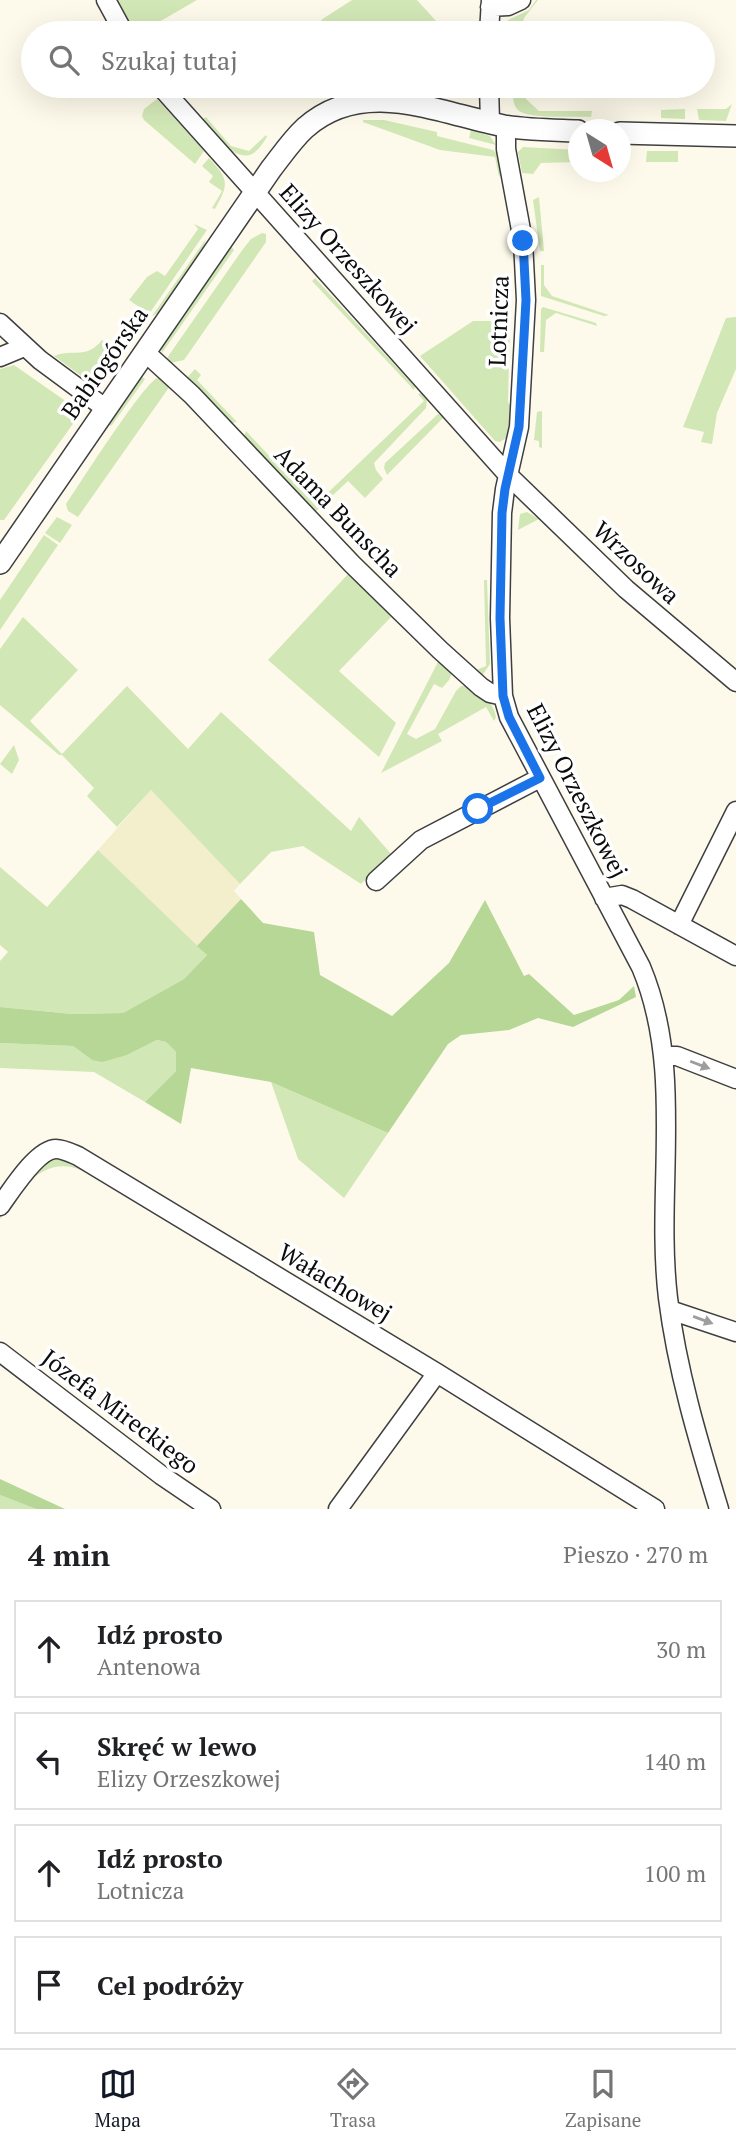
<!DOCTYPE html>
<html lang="pl">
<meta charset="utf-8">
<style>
:root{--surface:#fff;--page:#f6f6f6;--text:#202124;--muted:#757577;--line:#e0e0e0;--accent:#111827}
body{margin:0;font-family:"PT Serif",serif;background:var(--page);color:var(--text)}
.compass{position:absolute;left:568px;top:119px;width:63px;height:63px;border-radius:50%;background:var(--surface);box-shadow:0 7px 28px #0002;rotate:143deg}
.stop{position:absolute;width:21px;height:21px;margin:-16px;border:5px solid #1a73e8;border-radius:50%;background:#fff}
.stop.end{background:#1a73e8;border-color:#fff;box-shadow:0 2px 7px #0008}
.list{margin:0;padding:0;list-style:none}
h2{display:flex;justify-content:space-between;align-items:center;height:91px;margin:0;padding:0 28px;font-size:30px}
h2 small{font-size:23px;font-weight:400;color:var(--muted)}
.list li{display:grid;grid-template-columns:46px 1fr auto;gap:21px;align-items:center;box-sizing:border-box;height:98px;margin:0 14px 14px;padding:0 14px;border:2px solid var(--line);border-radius:0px}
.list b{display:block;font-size:26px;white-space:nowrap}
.list p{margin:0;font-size:23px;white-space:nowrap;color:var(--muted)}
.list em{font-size:23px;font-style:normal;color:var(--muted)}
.icon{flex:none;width:38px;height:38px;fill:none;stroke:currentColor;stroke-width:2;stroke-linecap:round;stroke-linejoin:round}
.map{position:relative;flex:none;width:736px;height:1509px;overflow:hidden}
.search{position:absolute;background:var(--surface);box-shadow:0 7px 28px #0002;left:21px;right:21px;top:21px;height:77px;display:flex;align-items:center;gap:18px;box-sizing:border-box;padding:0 24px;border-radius:38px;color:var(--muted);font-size:26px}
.sheet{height:539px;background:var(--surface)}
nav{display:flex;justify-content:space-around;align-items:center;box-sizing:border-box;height:98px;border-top:2px solid var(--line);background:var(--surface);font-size:19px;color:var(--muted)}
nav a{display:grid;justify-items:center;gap:4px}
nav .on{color:var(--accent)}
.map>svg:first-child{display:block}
</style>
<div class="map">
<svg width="736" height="1509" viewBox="0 0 736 1509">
<rect width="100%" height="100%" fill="#fefaeb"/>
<path fill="#f3eecc" d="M151 790 240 884 234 891 241 899 197 946 98 850Z"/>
<path fill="#d2e7b6" d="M114 0H197L140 33H134Z
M352 0H417L447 33H329L321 20Z
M536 0H538L524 18 521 33H513L512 25H507L508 20 529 10Z
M512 86H524L526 99 539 111H592L591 117C574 116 534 119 521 112 512 108 513 94 512 86Z
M157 99 204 151 195 164 144 120 142 116 144 109Z
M732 104 726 121 699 120 697 109H726Z
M685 109V119L661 118V110Z
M206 117 231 146 249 151 266 135 267 137C263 143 258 151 252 154 233 163 213 130 203 119Z
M363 120H384L437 132V136L493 150 499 155 502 171 499 177 495 157 440 150 363 122Z
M471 130 490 136 496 145 469 138Z
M523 147 578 150V162L541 163 533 174 522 173 518 152Z
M647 151H678V162H646Z
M209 158C229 179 229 184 215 209L212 208 222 191 209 182 213 176 202 166Z
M539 197 544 251H540L533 200Z
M194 224 207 230 149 314 129 300 147 277 157 271 165 276 198 229Z
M262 233 266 234V242L184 360 170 363 167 359 169 355 243 249 251 239Z
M206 239 203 248 158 313 152 316Z
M231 246 234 250 162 353 161 347Z
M541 265H544V285L552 296 609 315 604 316 541 296Z
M315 278 415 387 414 390 312 281Z
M543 307 596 323 597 326 556 313 546 320 544 352H540L541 309Z
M736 317V369L717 413 712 444 701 442 704 432 683 427 726 318Z
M473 321H510L508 402 513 410 509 436 500 442 495 441 420 356Z
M102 340 122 354 101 383 95 382 86 376 84 378 54 356C74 348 86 360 102 340Z
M14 365 77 409 80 414 4 520H0V369Z
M195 369 201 375 197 380 237 422 225 424 184 381Z
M141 376 145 379 112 425 110 426 108 424Z
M157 378 167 379 224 441 170 386 78 517 68 511 66 504C81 482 141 387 157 378Z
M421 393 427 400 426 408 374 463 376 470 383 479 365 498 348 481 314 513 387 586H380L242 442 246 431 315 505 424 401 418 394Z
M542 411V448L539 447V441L534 440 537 412Z
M438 414 445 416 387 475 384 468 385 463Z
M527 512 539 519 518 530 520 514Z
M57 517 72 525 60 543 45 533Z
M44 535 58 545 0 630V600Z
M349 573 393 615 339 671 396 723 379 757 268 660Z
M484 580H487L490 664 482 676 453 654 452 648 476 670 486 666Z
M23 617 78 670 30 721 62 754 127 686 188 749 221 712 351 831 359 817 392 855 361 884 303 846 271 852 240 884 151 790 117 827 87 796 94 788 62 755H59L0 705V649Z
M441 656 453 671 449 680 442 688 434 684 407 734 416 739 435 729 456 691 461 686C476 685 494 702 496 717L494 721 486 707 438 734 442 741 381 773Z
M14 745 19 760 12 774 0 764Z
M98 850 207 955 184 979 123 1013 72 1014 0 1007V961L8 952 0 945V867L47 907Z
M157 1040 166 1042 176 1052V1071L145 1102 94 1072 0 1068V1043L73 1046 92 1060 127 1055Z
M271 1082 388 1133 344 1198 298 1159Z
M64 1158 115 1190C102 1182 86 1170 71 1167 37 1161 17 1195 0 1219V1211L44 1162Z
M0 1495 36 1509H0Z"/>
<path fill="#b6d796" d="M241 899 263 923 314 932 320 975 392 1016 449 963 485 900 524 976 529 974 574 1015 619 1000 634 986 636 997 573 1027 538 1018 509 1030 461 1035 448 1044 388 1133 271 1082 191 1068 181 1124 145 1102 176 1071V1052L166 1042 157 1040 127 1055 102 1062 92 1060 73 1046 0 1043V1007L72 1014 123 1013 184 979 207 955 197 946Z
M0 1479 65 1509H36L0 1495Z"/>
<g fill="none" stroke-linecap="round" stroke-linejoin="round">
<defs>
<path id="minor" d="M106 0 124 33
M490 7 508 6 521 0
M489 33 491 0
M160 86 508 475 626 589 736 682
M489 86 490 122
M506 126V149L523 241 526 300 519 427 505 489 502 513 500 618 503 696 509 717 641 967C685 1071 655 1189 668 1298 677 1370 698 1440 719 1509
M0 323 40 360 105 408
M145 352 192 395 352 564 440 650 481 687 490 693 503 696
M0 357 24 347
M376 881 421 840 540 778
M604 898 622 895 632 899 736 956
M679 925 736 811
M664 1056H677L736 1079
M0 1206C11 1191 37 1149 56 1149 63 1149 71 1153 78 1156L437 1373 655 1509
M670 1310 736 1332
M0 1352 161 1475 211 1509
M338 1509 437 1373"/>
<path id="tertiary" d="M620 133 736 136
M0 563 271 169C282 155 292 140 305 128 364 76 438 113 504 126 529 130 554 130 578 131"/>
</defs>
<use href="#minor" stroke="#3f3f3f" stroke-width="21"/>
<use href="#tertiary" stroke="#3f3f3f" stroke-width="24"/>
<use href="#minor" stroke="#fff" stroke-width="18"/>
<use href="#tertiary" stroke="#fff" stroke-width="21"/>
</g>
<defs><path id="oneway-solid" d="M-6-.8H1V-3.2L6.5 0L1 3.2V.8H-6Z" transform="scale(1.75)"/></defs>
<g fill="#9e9e9e">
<use href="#oneway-solid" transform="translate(700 1065) rotate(21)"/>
<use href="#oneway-solid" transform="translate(703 1320) rotate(20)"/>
</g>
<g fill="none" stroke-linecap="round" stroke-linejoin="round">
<path stroke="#1a73e8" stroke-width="9" d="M478 809 540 778 509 717 503 696 500 618 502 513 505 489 519 427 526 300 523 241"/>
</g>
<g text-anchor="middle" stroke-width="7" stroke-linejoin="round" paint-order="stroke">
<g font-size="24" fill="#0c0c0c" stroke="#fff">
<text transform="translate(348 259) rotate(48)" y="8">Elizy Orzeszkowej</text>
<text transform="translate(499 321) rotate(-88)" y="8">Lotnicza</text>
<text transform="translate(105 363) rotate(-55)" y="8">Babiogórska</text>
<text transform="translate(338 512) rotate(46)" y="8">Adama Bunscha</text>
<text transform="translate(636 563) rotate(43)" y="8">Wrzosowa</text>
<text transform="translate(577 791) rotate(63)" y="8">Elizy Orzeszkowej</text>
<text transform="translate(335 1283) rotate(31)" y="8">Wałachowej</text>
<text transform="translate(120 1412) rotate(37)" y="8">Józefa Mireckiego</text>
</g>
</g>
</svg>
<svg class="compass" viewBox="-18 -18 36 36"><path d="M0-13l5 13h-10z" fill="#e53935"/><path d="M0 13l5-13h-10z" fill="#757577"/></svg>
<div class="stop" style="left:478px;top:809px"></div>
<div class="stop end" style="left:523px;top:241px"></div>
<div class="search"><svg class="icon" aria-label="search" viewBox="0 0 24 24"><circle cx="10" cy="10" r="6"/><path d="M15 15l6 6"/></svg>Szukaj tutaj</div>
</div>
<section class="sheet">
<h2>4 min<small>Pieszo · 270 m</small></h2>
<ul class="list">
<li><svg class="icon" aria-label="ahead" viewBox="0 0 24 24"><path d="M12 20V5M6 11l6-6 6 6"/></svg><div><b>Idź prosto</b><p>Antenowa</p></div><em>30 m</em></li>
<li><svg class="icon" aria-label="left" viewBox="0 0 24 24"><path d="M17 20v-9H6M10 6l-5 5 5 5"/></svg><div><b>Skręć w lewo</b><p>Elizy Orzeszkowej</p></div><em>140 m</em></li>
<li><svg class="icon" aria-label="ahead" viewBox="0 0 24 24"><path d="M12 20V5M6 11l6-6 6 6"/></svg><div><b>Idź prosto</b><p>Lotnicza</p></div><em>100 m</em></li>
<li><svg class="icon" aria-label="arrive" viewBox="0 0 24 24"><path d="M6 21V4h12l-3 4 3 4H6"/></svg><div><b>Cel podróży</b></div></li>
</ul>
</section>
<nav>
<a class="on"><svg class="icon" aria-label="map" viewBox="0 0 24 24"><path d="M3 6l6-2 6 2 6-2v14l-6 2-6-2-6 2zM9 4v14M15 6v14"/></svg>Mapa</a>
<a><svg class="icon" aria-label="directions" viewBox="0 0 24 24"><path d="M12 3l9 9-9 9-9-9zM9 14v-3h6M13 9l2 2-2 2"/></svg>Trasa</a>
<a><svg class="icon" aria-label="saved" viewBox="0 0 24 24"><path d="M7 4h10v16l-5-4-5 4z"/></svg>Zapisane</a>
</nav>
